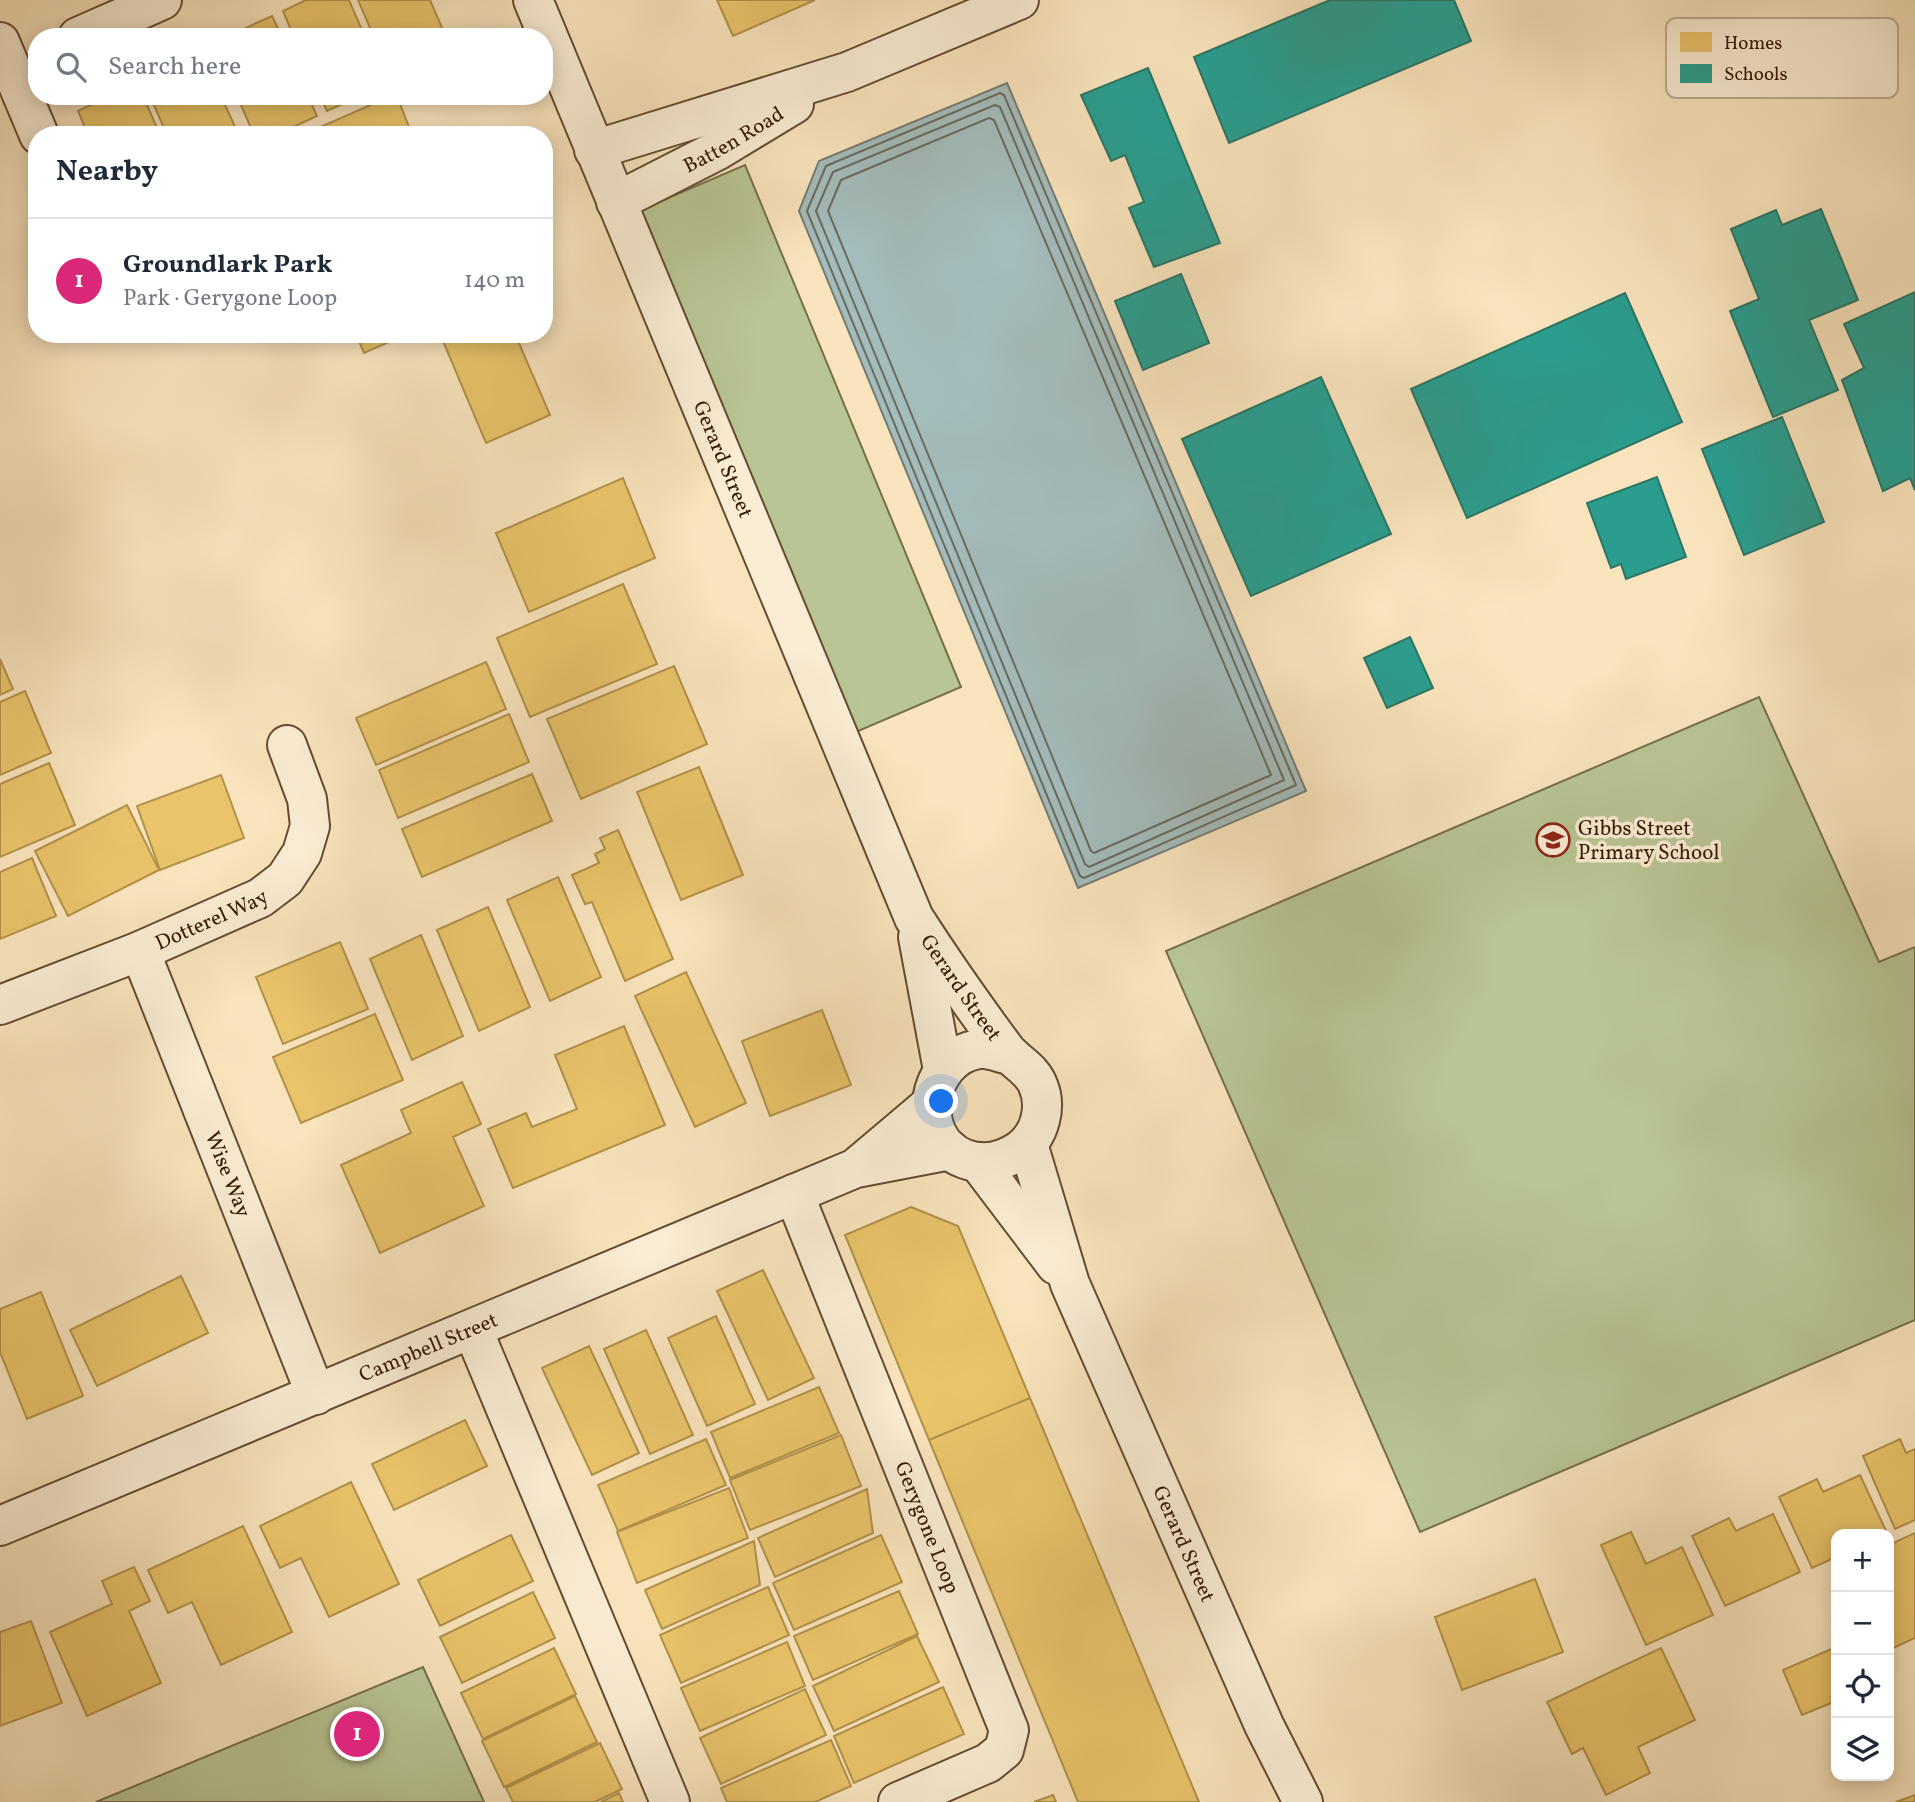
<!DOCTYPE html>
<meta charset="utf-8">
<style>
:root{--surface:#fff;--page:#f2f2f3;--text:#1f2937;--muted:#747a83;--line:#e0e1e3;--accent:#db2777}
body{margin:0;font-family:Vollkorn,serif;background:var(--page);color:var(--text)}
.controls{position:absolute;right:21px;bottom:21px;display:grid;overflow:hidden;border-radius:14px;box-shadow:0 4px 18px #0003}
.controls button{width:63px;height:63px;display:grid;place-items:center;padding:0;border:0;border-bottom:2px solid var(--line);background:var(--surface);color:var(--text);font:35px sans-serif}
.you{position:absolute;left:942px;top:1102px;width:24px;height:24px;margin:-18px;border:5px solid #fff;border-radius:50%;background:#1a73e8;box-shadow:0 0 0 10px #1a73e833}
.badge{display:grid;place-items:center;width:46px;height:46px;border-radius:50%;background:var(--accent);color:#fff;font-size:23px;font-weight:700}
.pin{position:absolute;translate:-50% -50%;border:4px solid #fff;box-shadow:0 2px 7px #0006}
.list{margin:0;padding:0;list-style:none}
h2{display:flex;justify-content:space-between;align-items:center;height:91px;margin:0;padding:0 28px;font-size:30px}
h2 small{font-size:23px;font-weight:400;color:var(--muted)}
.list li{display:grid;grid-template-columns:46px 1fr auto;gap:21px;align-items:center;box-sizing:border-box;height:126px;padding:0 28px;border-top:2px solid var(--line)}
.list b{display:block;font-size:26px;white-space:nowrap}
.list p{margin:0;font-size:23px;white-space:nowrap;color:var(--muted)}
.list em{font-size:23px;font-style:normal;color:var(--muted)}
.icon{flex:none;width:38px;height:38px;fill:none;stroke:currentColor;stroke-width:2;stroke-linecap:round;stroke-linejoin:round}
.map{position:relative;flex:none;width:1915px;height:1802px;overflow:hidden}
.search{position:absolute;background:var(--surface);box-shadow:0 4px 18px #0003;left:28px;top:28px;width:525px;height:77px;display:flex;align-items:center;gap:18px;box-sizing:border-box;padding:0 24px;border-radius:28px;color:var(--muted);font-size:26px}
.panel{position:absolute;background:var(--surface);box-shadow:0 4px 18px #0003;left:28px;top:126px;width:525px;height:217px;border-radius:28px}
.map>svg:first-child{display:block}
</style>
<div class="map">
<svg width="1915" height="1802" viewBox="0 0 1915 1802">
<rect width="100%" height="100%" fill="#f9e4bd"/>
<filter id="stains"><feTurbulence type="fractalNoise" baseFrequency=".00286" numOctaves="4"/><feColorMatrix values="0 0 0 0 .2 0 0 0 0 .09 0 0 0 0 .02 0 0 0 .5 -.17"/></filter>
<radialGradient id="worn" r=".72"><stop offset=".6" stop-color="#630" stop-opacity="0"/><stop offset="1" stop-color="#630" stop-opacity=".3"/></radialGradient>
<path fill="#b9c594" stroke="#766f4a" stroke-width="2" d="M745 165 961 687 856 732 640 210Z
M1759 697 1879 962 1915 947V1320L1420 1532 1166 951Z
M423 1667 484 1802H96Z"/>
<path fill="#a3bcbc" stroke="#767b71" stroke-width="2" d="M1007 83 1306 791 1078 888 799 211 819 161Z"/>
<path fill="#e9c46a" stroke="#b2914a" stroke-width="2" d="M306 0H349L365 37H294L283 11Z
M358 0H430L446 37H374Z
M717 0H815L733 36Z
M272 16 282 37H226Z
M110 96H143L160 135H88L78 111Z
M150 96H221L236 129 224 135H167Z
M237 96H308L317 116 276 135H254Z
M320 96H360L327 111Z
M391 96H397L412 135H320L318 128Z
M356 334H407L364 353Z
M440 334H515L550 415 486 443Z
M623 478 655 558 529 612 496 533Z
M623 584 657 664 530 717 497 638Z
M0 659 13 689 0 695Z
M486 662 506 709 376 765 356 718Z
M674 666 707 744 581 799 547 719Z
M25 691 51 753 0 775V702Z
M509 714 529 762 398 818 379 770Z
M49 763 75 825 0 857V784Z
M699 767 743 875 681 900 637 792Z
M532 774 552 821 422 877 402 829Z
M221 775 244 838 160 870 137 806Z
M127 805 159 870 68 916 35 851Z
M618 830 673 959 625 981 592 902 585 904 572 875 599 863 595 854 605 849 600 838Z
M32 858 56 916 0 939V872Z
M558 877 601 977 550 1001 507 900Z
M488 907 530 1007 479 1031 437 930Z
M421 935 463 1036 412 1060 370 959Z
M340 942 368 1009 283 1044 256 977Z
M686 972 746 1103 695 1127 635 996Z
M822 1010 851 1085 770 1116 742 1041Z
M375 1014 403 1080 301 1123 273 1057Z
M624 1026 665 1125 513 1188 488 1129 526 1113 532 1127 577 1109 555 1055Z
M462 1082 481 1124 453 1137 484 1206 380 1253 341 1165 411 1133 401 1110Z
M911 1207 958 1226 1030 1398 929 1440 845 1235Z
M763 1270 814 1378 768 1400 717 1291Z
M181 1276 208 1333 97 1386 70 1330Z
M41 1292 83 1396 27 1419 0 1352V1309Z
M716 1316 755 1404 707 1426 668 1338Z
M646 1330 693 1435 650 1454 604 1349Z
M589 1346 639 1453 592 1475 542 1368Z
M819 1387 839 1433 730 1478 711 1432Z
M1030 1398 1199 1802H1078L929 1440Z
M465 1420 487 1466 394 1510 372 1464Z
M841 1435 861 1486 750 1530 730 1480Z
M706 1439 726 1485 618 1531 598 1485Z
M1900 1439 1906 1453 1915 1449V1520L1895 1529 1863 1456Z
M1860 1475 1887 1533 1836 1534V1557L1812 1568 1779 1497 1817 1479 1823 1492Z
M351 1482 399 1584 329 1617 301 1558 280 1568 260 1526Z
M729 1488 748 1538 637 1583 617 1532Z
M867 1489 873 1533 775 1577 758 1538Z
M1773 1514 1800 1572 1725 1606 1692 1536 1729 1518 1736 1531Z
M243 1526 292 1632 221 1665 192 1602 168 1613 148 1570Z
M1631 1532 1646 1564 1682 1547 1713 1615 1646 1645 1601 1545Z
M1915 1533V1638L1889 1650V1545Z
M511 1535 533 1581 440 1626 418 1580Z
M881 1535 902 1582 794 1630 773 1583Z
M754 1541 760 1585 662 1629 645 1590Z
M134 1567 150 1601 129 1611 161 1683 87 1716 50 1632 112 1604 102 1581Z
M1535 1579 1563 1652 1462 1690 1435 1617Z
M768 1587 789 1635 681 1683 660 1635Z
M899 1591 918 1634 813 1680 794 1636Z
M533 1592 555 1638 462 1683 440 1637Z
M31 1621 62 1703 0 1726V1632Z
M917 1636 939 1682 834 1731 813 1686Z
M787 1642 805 1686 700 1731 681 1688Z
M1836 1647V1701L1802 1715 1783 1670Z
M554 1648 576 1694 483 1739 461 1693Z
M1661 1648 1695 1720 1638 1747 1650 1773 1606 1795 1583 1748 1572 1754 1547 1702Z
M943 1687 964 1734 854 1783 834 1736Z
M805 1689 826 1735 721 1784 700 1738Z
M575 1696 597 1742 504 1787 482 1741Z
M831 1740 851 1786 815 1802H727L721 1788Z
M600 1743 622 1789 595 1802H513L506 1788Z
M619 1793 623 1802H601Z
M1053 1795 1056 1802H1034Z
M1915 1795V1802H1896Z"/>
<path fill="#2a9d8f" stroke="#2d7564" stroke-width="2" d="M1330 0H1454L1471 41 1229 143 1194 57Z
M1148 68 1220 243 1154 267 1129 208 1144 202 1125 155 1111 161 1081 95Z
M1821 209 1858 300 1809 320 1838 390 1773 417 1730 311 1759 299 1731 229 1776 210 1782 225Z
M1181 274 1209 343 1143 370 1115 301Z
M1915 292V490L1910 478 1883 491 1842 380 1864 368 1844 324Z
M1625 293 1682 422 1467 518 1411 389Z
M1321 377 1391 534 1251 596 1182 439Z
M1782 417 1824 522 1744 555 1702 449Z
M1657 477 1686 557 1626 579 1621 564 1611 568 1587 503Z
M1410 637 1433 688 1387 708 1364 658Z"/>
<g fill="none" stroke-linecap="round" stroke-linejoin="round">
<path stroke="#6b6a5e" stroke-width="2" d="M1000 93 1004 95 1296 785 1084 878 1080 876 807 211 826 166Z
M995 105 1000 107 1284 780 1089 867 1085 864 816 211 833 172Z
M989 118 994 120 1271 775 1094 853 1091 851 828 211 841 180Z"/>
<defs>
<g id="minor">
<path d="M78 37 162 0"/>
<path d="M0 42 39 135"/>
<path d="M594 150 847 72 1019 0"/>
<path id="s1" d="M616 202 718 150 794 104"/>
<path id="s2" d="M140 951 316 1395"/>
<path id="s3" d="M0 1005 140 951 260 898 285 879 302 853 310 826 307 799 287 745"/>
<path d="M858 1166 929 1106"/>
<path id="s4" d="M794 1194 1009 1730 1004 1750 988 1763 898 1802"/>
<path d="M473 1330 670 1802"/>
<path id="s5" d="M0 1526 856 1168 950 1150"/>
</g>
<g id="tertiary">
<path id="s6" d="M533 0 914 918C943 963 973 1006 1005 1049 1015 1062 1030 1068 1037 1083 1048 1106 1040 1136 1020 1150 1004 1161 985 1166 965 1159 913 1140 925 1057 979 1049 988 1048 1000 1053 1010 1055"/>
<path d="M918 937 943 1070"/>
<path id="s7" d="M1028 1144 1070 1284 1264 1725 1303 1802"/>
<path d="M978 1162 1056 1265"/>
</g>
</defs>
<use href="#minor" stroke="#644c30" stroke-width="42"/>
<use href="#tertiary" stroke="#644c30" stroke-width="42"/>
<use href="#minor" stroke="#fbedd4" stroke-width="38"/>
<use href="#tertiary" stroke="#fbedd4" stroke-width="38"/>
</g>
<defs>
<symbol id="school-ring" viewBox="-11 -11 22 22"><circle r="9.5" fill="#fbedd4" stroke="#8f2418" stroke-width="1.5"/><path d="M0-5L7-2L0 1L-7-2ZM-4 1L0 2.5L4 1V4Q0 6-4 4Z" fill="#8f2418"/></symbol>
</defs>
<g fill-rule="evenodd">
<use href="#school-ring" x="1534" y="821" width="38" height="38"/>
</g>
<g text-anchor="middle" stroke-width="7" stroke-linejoin="round" paint-order="stroke">
<g font-size="21" fill="#331901" stroke="#fbedd4">
<text dy="7" stroke="none"><textPath href="#s1" startOffset="133">Batten Road</textPath></text>
<text dy="7" stroke="none"><textPath href="#s6" startOffset="497">Gerard Street</textPath></text>
<text dy="7" stroke="none"><textPath href="#s3" startOffset="228">Dotterel Way</textPath></text>
<text dy="7" stroke="none"><textPath href="#s6" startOffset="1078">Gerard Street</textPath></text>
<text dy="7" stroke="none"><textPath href="#s2" startOffset="240">Wise Way</textPath></text>
<text dy="7" stroke="none"><textPath href="#s5" startOffset="464">Campbell Street</textPath></text>
<text dy="7" stroke="none"><textPath href="#s4" startOffset="359">Gerygone Loop</textPath></text>
<text dy="7" stroke="none"><textPath href="#s7" startOffset="430">Gerard Street</textPath></text>
</g>
<g font-size="21" fill="#331901" stroke="#fbedd4" text-anchor="start">
<text x="1578" y="835">Gibbs Street<tspan x="1578" dy="24">Primary School</tspan></text>
</g>
</g>
<rect x="1666" y="18" width="232" height="80" rx="10" fill="#fbedd4" stroke="#bfad95" stroke-width="2"/>
<rect x="1680" y="32" width="32" height="20" fill="#e9c46a"/>
<rect x="1680" y="64" width="32" height="19" fill="#2a9d8f"/>
<g font-size="19" fill="#331901">
<text x="1724" y="49">Homes</text>
<text x="1724" y="80">Schools</text>
</g>
<rect width="100%" height="100%" filter="url(#stains)"/>
<rect width="100%" height="100%" fill="url(#worn)"/>
</svg>
<div class="controls">
<button>+</button>
<button>−</button>
<button><svg class="icon" aria-label="locate" viewBox="0 0 24 24"><circle cx="12" cy="12" r="6"/><path d="M12 2v4M12 18v4M2 12h4M18 12h4"/></svg></button>
<button><svg class="icon" aria-label="layers" viewBox="0 0 24 24"><path d="M12 4l9 5-9 5-9-5zM3 14l9 5 9-5"/></svg></button>
</div>
<div class="you"></div>
<div class="pin badge" style="left:357px;top:1734px">1</div>
<div class="search"><svg class="icon" aria-label="search" viewBox="0 0 24 24"><circle cx="10" cy="10" r="6"/><path d="M15 15l6 6"/></svg>Search here</div>
<section class="panel">
<h2>Nearby<small></small></h2>
<ul class="list">
<li><span class="badge">1</span><div><b>Groundlark Park</b><p>Park · Gerygone Loop</p></div><em>140 m</em></li>
</ul>
</section>
</div>
